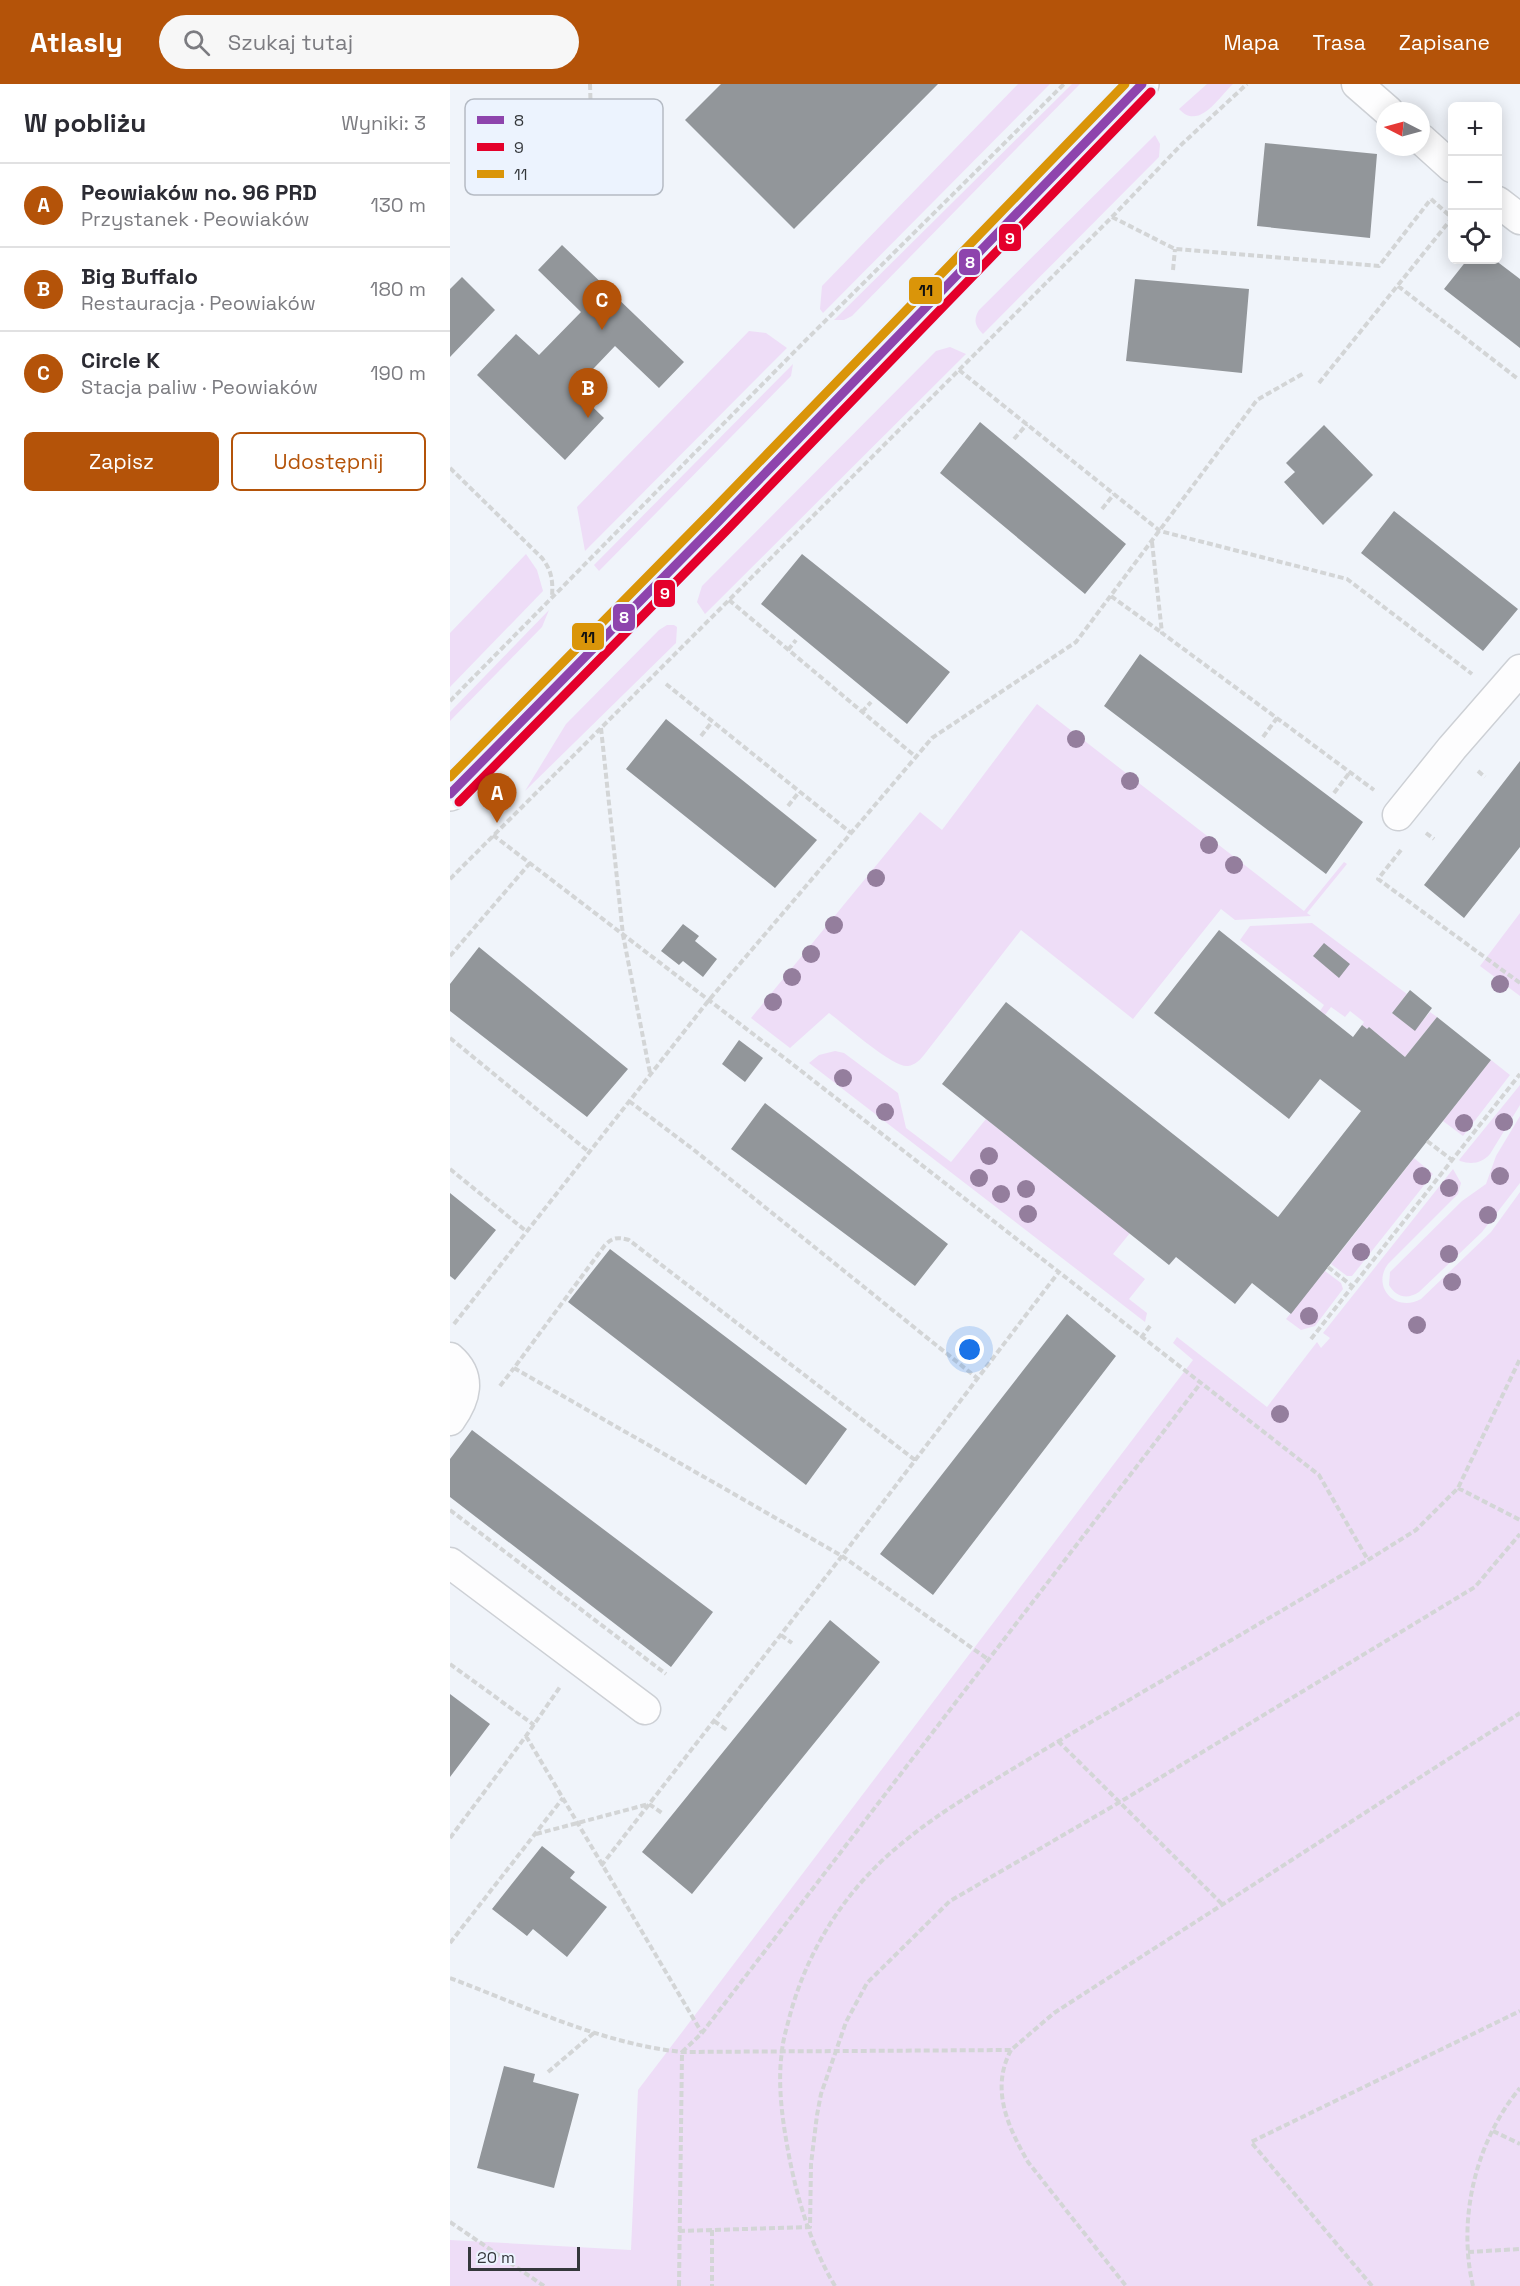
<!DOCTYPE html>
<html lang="pl">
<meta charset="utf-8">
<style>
:root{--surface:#fff;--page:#f7f7f7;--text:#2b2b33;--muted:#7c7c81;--line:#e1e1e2;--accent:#b45309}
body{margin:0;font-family:"Space Grotesk",sans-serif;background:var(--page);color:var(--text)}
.controls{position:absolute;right:18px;top:18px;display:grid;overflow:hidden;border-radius:9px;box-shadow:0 3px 15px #0003}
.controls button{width:54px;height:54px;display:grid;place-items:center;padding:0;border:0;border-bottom:2px solid var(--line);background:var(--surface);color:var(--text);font:30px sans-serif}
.compass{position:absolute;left:926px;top:18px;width:54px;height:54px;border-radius:50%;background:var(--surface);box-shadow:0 3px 15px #0003;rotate:276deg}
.scale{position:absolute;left:18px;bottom:15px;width:112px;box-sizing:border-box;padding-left:6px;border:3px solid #34373b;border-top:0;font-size:16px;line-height:21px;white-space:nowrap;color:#34373b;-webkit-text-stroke:4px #ecf3fe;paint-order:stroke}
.you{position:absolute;left:520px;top:1266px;width:21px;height:21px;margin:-15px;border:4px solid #fff;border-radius:50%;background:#1a73e8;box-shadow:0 0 0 9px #1a73e833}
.badge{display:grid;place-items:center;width:39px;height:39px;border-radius:50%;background:var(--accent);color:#fff;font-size:20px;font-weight:700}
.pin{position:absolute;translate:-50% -50px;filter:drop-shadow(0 2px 3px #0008)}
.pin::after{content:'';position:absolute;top:32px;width:21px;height:18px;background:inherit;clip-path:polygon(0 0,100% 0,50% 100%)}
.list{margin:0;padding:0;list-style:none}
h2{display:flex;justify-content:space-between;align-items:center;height:78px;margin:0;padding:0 24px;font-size:26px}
h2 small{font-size:20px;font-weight:400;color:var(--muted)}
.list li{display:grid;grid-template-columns:39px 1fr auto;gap:18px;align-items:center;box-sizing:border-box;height:84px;padding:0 24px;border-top:2px solid var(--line)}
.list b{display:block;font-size:22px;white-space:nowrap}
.list p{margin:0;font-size:20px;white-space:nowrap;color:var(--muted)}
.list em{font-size:20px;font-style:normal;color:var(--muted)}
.actions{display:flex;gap:12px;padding:18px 24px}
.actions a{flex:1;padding:14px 0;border:2px solid var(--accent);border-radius:9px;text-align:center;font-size:21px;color:var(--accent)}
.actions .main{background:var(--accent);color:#fff}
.icon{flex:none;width:33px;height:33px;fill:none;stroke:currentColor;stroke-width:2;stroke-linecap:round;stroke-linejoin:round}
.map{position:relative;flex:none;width:1070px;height:2202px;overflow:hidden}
header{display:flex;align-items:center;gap:36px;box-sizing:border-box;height:84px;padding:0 30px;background:var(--accent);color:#fff}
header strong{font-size:28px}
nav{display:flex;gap:33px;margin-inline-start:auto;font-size:21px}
.search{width:420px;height:54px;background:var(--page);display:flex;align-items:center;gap:15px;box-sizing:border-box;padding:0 21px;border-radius:33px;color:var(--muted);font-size:22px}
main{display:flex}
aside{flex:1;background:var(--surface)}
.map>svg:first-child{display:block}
</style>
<header>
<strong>Atlasly</strong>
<div class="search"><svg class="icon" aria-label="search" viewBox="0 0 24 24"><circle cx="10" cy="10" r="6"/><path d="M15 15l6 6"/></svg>Szukaj tutaj</div>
<nav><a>Mapa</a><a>Trasa</a><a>Zapisane</a></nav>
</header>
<main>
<aside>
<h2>W pobliżu<small>Wyniki: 3</small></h2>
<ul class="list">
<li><span class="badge">A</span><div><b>Peowiaków no. 96 PRD</b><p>Przystanek · Peowiaków</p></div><em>130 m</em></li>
<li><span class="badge">B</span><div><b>Big Buffalo</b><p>Restauracja · Peowiaków</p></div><em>180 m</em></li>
<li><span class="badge">C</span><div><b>Circle K</b><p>Stacja paliw · Peowiaków</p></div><em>190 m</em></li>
</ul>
<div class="actions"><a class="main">Zapisz</a><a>Udostępnij</a></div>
</aside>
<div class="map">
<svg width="1070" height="2202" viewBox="0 0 1070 2202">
<rect width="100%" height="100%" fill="#f0f4fa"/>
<path fill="#eeddf7" d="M568 0H600L373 229 370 225 372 202Z
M622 0H630L402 232 394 236H384Z
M757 0H783C768 14 749 47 729 25Z
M705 51 710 60 709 73 533 250C525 242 523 236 529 226Z
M299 247 316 249 337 264 135 467 127 423Z
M500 263 516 270 255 530 247 518 252 502 486 267Z
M343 280 341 292 149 487 144 481Z
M76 470 87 486 93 507 0 603V549Z
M99 526 92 543 0 637V628Z
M217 541H224L227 543 226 559 75 707 116 640 209 546Z
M587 620 854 827 894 778 897 780 857 829 861 832 785 836 771 825 683 935 571 846 474 971C470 976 465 981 458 982 443 984 394 940 379 929L340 964 301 934 470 728 492 746Z
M1070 829V912L1030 882Z
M862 839 957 910 942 929 965 946 980 928 987 933 955 973 919 943 917 945 912 941 914 938 900 927 895 933 881 923 875 931 870 927 874 921 790 856 800 842Z
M385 967 394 969 448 1009 456 1044 501 1078 536 1035 680 1149 663 1170 695 1195 679 1215 697 1229 695 1238 359 979 369 971Z
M1041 976 1060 991 1013 1052 993 1037Z
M1070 1001V1021L1040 1070C1032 1079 1022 1081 1010 1077L1009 1076Z
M1070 1032V1099L1032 1148 969 1208C957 1216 946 1213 939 1201L940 1188 1012 1117 1036 1100 1046 1072Z
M964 1074 983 1090 902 1192H897L881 1180Z
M1003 1085 1011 1099 1008 1110 938 1180C921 1203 946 1229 971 1215L1041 1148 1070 1108V2202H0V2156L181 2166 188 2006 743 1276 723 1259 727 1253 817 1323 867 1258 871 1264 880 1254 873 1249Z
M875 1187 891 1199 893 1205 865 1242 851 1246 836 1235Z"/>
<path fill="#92969a" d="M271 0H488L344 145 235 36Z
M815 59 927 70 920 154 807 142Z
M112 161 234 278 209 304 165 262 124 305 154 334 115 376 27 291 66 250 89 271 131 228 88 186Z
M1017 176H1045L1070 195V264L994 205Z
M12 193 45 226 0 273V205Z
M685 195 799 205 792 289 676 277Z
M530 338 676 460 635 510 490 389Z
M874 341 923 391 873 441 834 398 845 388 836 379Z
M944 427 1068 525 1033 567 911 469Z
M352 470 500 588 457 640 311 520Z
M690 570 913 738 876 790 654 622Z
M216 635 367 756 325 804 176 685Z
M1070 677V763L1014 834 974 801Z
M233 840 249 852 245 857 267 875 253 893 233 877 229 881 211 867Z
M769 846 903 953 912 941 917 945 919 943 955 973 987 933 1041 976 841 1230 802 1199 785 1220 726 1173 719 1181 492 1000 556 918 828 1133 911 1027 870 995 839 1035 704 929Z
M874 859 900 880 889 894 863 872Z
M29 863 178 985 137 1033 0 927V900Z
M960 906 982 924 965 947 942 929Z
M289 956 313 974 295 998 272 980Z
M315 1019 498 1160 465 1202 281 1065Z
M0 1109 46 1146 5 1196 0 1192Z
M160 1165 397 1345 356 1401 118 1218Z
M617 1230 666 1272 483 1511 430 1470Z
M22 1346 263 1528 221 1583 0 1413V1375Z
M380 1536 430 1578 242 1810 192 1768Z
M0 1610 40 1640 0 1693Z
M92 1762 125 1788 120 1794 157 1823 117 1873 83 1845 77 1852 42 1825Z
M54 1982 85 1990 83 1998 129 2010 104 2104 27 2084Z"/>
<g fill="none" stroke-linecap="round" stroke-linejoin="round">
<defs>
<path id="minor" d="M907 0 938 27
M971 55 1002 83
M1048 118 1070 135
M948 731 1002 664 1070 586
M0 1274C22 1293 15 1315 0 1336
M0 1479 195 1625"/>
<path id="secondary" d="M0 710 268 438 692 0"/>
</defs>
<use href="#minor" stroke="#cdd0d5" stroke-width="33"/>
<use href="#secondary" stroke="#cdd0d5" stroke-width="36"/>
<path stroke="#d3d5d6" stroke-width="4" stroke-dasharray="6 3" stroke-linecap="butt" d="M140 0 142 66
M981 115 1002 134
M662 133 725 165 929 182 981 115
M723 186 725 165
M948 202 1068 295
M509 286 710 447 897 495 1022 590
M869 299 1002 134
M564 355 577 340
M0 384 92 474C102 487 103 497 102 513
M652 425 664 410
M702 458 712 549 924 706
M661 512 712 549
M279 516 466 673
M338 566 346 556
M216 600 401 749
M0 617 355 257 614 0
M412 628 421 618
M151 644 173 851 200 989
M251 652 262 638
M813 653 827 634
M1028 687 1035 693
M884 709 900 688
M338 722 349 708
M976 749 984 755
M43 751 341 979 869 1391 918 1476
M951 766 928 795 1070 899
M0 795 662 133 732 60 797 0
M0 872 80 779
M0 954 139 1068
M179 1017 244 1066 527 1294
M977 1057 1002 1076
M0 1085 76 1147
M878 1183 902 1202
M4 1240 259 916 482 654 626 558 807 316 854 289
M691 1254 700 1242
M861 1255 1070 990
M50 1302 64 1284
M465 1376 179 1156C168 1153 163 1153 155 1161L64 1284 392 1472 539 1576
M1008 1404 1070 1436
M0 1426 216 1590
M331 1551 342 1559
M0 1580 84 1641
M264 1637 277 1646
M76 1652 252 1949
M608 1657 772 1820
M86 1750 199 1720 212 1729
M0 1754 76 1652 110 1603
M151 1782 392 1472 608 1189
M0 1859 113 1714
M0 1894C74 1922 153 1960 232 1968L561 1966 604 1929 1070 1629
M561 1966C540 2005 558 2043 578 2078L676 2202
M98 1988 145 1948
M1043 2047 1070 2060
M0 2138 94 2202
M262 2146V2202
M229 2147 360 2143 361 2080 367 2031 371 2010 396 1938 417 1899 500 1817 670 1718 1025 1503 1070 1450
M1018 2168 1070 2165
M229 2202 232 1968 252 1949 750 1300
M385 2202C359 2159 344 2104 336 2055 331 2026 328 1995 332 1967 333 1955 337 1943 340 1931 358 1864 397 1804 451 1760 481 1735 513 1715 546 1695 584 1672 623 1648 662 1626 747 1576 833 1526 918 1476L966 1446 1008 1404 1070 1275
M922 2202 801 2058 1070 1927
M1023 2202C1007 2134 1026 2057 1070 2004"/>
<use href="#minor" stroke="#fdfdfe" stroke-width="30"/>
<use href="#secondary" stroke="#fdfdfe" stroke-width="33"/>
<defs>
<path id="bus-1" d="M0 710 268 438 692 0"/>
<path id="bus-2" d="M9 718 277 446 701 8"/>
<path id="bus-3" d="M0 693 259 430 675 0"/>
</defs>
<use href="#bus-1" stroke="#ecf3fe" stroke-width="14"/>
<use href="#bus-2" stroke="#ecf3fe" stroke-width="14"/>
<use href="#bus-3" stroke="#ecf3fe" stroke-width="14"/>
<use href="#bus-1" stroke="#8e44ad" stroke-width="9"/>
<use href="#bus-2" stroke="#e4002b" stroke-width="9"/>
<use href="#bus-3" stroke="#da9509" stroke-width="9"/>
</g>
<g fill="#947e9d">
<circle cx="626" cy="655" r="9"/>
<circle cx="680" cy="697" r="9"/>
<circle cx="759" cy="761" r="9"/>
<circle cx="784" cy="781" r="9"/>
<circle cx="426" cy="794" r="9"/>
<circle cx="384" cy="841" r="9"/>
<circle cx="361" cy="870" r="9"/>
<circle cx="342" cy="893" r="9"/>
<circle cx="1050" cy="900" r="9"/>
<circle cx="323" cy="918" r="9"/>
<circle cx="393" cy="994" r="9"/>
<circle cx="435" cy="1028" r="9"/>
<circle cx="1054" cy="1038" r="9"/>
<circle cx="1014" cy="1039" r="9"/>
<circle cx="539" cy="1072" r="9"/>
<circle cx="972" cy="1092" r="9"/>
<circle cx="1050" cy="1092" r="9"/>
<circle cx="529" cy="1094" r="9"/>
<circle cx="999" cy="1104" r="9"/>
<circle cx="576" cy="1105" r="9"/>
<circle cx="551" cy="1110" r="9"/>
<circle cx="578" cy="1130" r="9"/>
<circle cx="1038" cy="1131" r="9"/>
<circle cx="911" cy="1168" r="9"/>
<circle cx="999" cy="1170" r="9"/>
<circle cx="1002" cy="1198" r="9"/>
<circle cx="859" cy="1232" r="9"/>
<circle cx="967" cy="1241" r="9"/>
<circle cx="830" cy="1330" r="9"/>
</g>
<rect x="15" y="15" width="198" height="96" rx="9" fill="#ecf3fe" stroke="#b5bbc4" stroke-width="1.5"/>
<rect x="27" y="32" width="27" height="8" fill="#8e44ad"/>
<rect x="27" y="59" width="27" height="8" fill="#e4002b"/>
<rect x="27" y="86" width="27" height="8" fill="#da9509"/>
<g font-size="16" fill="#34373b">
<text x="64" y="42">8</text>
<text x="64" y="69">9</text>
<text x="64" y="96">11</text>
</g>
<g stroke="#ecf3fe" stroke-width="2">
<rect x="548" y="139" width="24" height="29" rx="6" fill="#e4002b"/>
<rect x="508" y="164" width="23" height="28" rx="6" fill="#8e44ad"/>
<rect x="458" y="192" width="35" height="29" rx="6" fill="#da9509"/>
<rect x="203" y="495" width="23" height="29" rx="6" fill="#e4002b"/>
<rect x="162" y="519" width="24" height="29" rx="6" fill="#8e44ad"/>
<rect x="121" y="538" width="34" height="29" rx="6" fill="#da9509"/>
</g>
<g font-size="16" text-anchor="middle" font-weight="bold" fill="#fff">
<text x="560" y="160">9</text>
<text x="520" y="184">8</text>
<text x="215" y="515">9</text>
<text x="174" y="539">8</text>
</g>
<g font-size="16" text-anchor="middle" font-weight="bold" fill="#111">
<text x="476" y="212">11</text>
<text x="138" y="559">11</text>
</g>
</svg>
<div class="controls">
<button>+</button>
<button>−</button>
<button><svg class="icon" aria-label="locate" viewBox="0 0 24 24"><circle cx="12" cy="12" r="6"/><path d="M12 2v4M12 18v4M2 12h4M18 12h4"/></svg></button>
</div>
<svg class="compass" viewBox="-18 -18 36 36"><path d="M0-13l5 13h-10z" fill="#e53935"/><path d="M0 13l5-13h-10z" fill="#7c7c81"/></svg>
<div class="scale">20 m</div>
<div class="you"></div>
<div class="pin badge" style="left:47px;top:739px">A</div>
<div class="pin badge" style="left:138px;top:334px">B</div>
<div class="pin badge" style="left:152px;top:246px">C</div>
</div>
</main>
